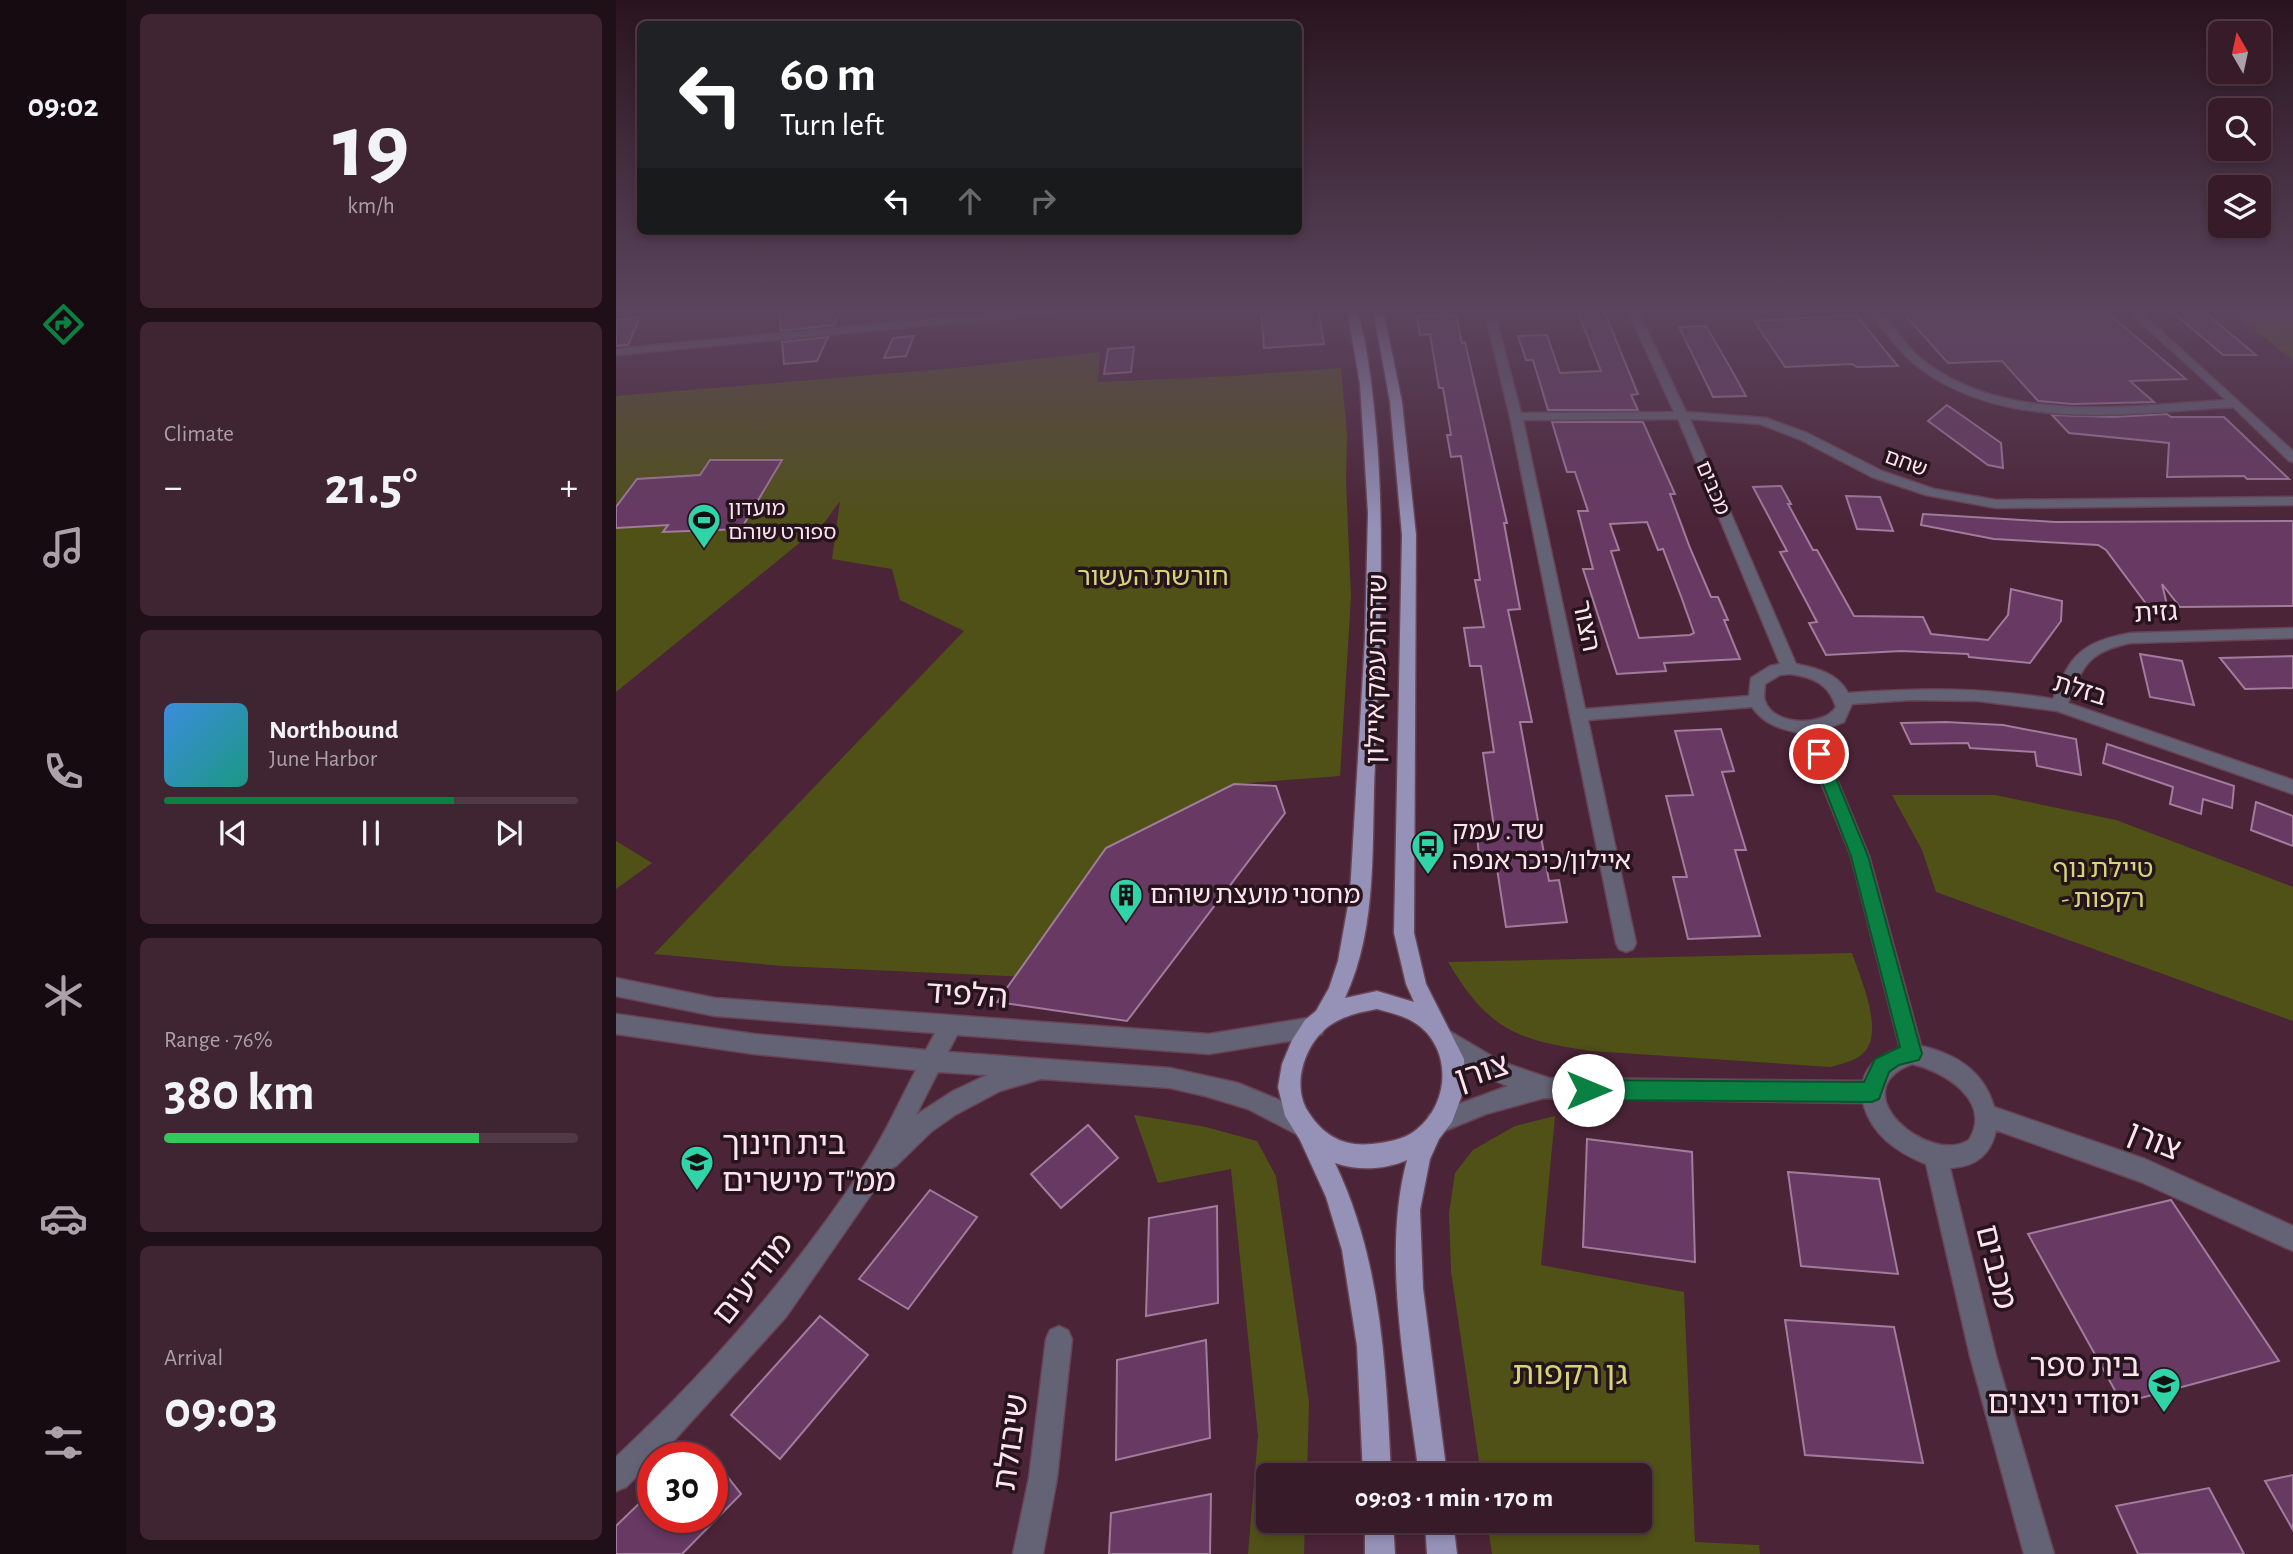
<!DOCTYPE html>
<html lang="en">
<head>
<meta charset="utf-8">
<style>
	body { margin:0; font-family:"Alegreya Sans","Noto Sans Hebrew",sans-serif; background:#3f2431; color:#f1f3f6; height:100vh; display:flex; flex-direction:column; font-size:26px; white-space:nowrap }
	* { box-sizing:border-box; margin:0 }
	p { font-size:23px; color:#aba1a8 }
	.icon { flex:none; width:38px; height:38px; fill:none; stroke:currentColor; stroke-width:2; stroke-linecap:round; stroke-linejoin:round }
	.map { position:relative; flex:1; overflow:hidden }
	.details { display:flex; flex-direction:column; gap:14px; padding:14px; background:#1f0f17; width:490px }
	.details>* { flex:none }
	.top-card { position:absolute; left:21px; top:21px; width:665px; height:214px; border-radius:10px; box-shadow:0 4px 10px #0003,0 0 0 2px #523946; background:#202124; color:#fff; overflow:hidden }
	.needle { width:46px; rotate:351deg }
	.controls { position:absolute; left:1592px; top:21px; display:grid; gap:14px }
	.controls a { display:grid; place-items:center; width:63px; height:63px; border-radius:10px; background:#381b29; box-shadow:0 4px 10px #0003,0 0 0 2px #523946; font-size:35px }
	.speed { position:absolute; left:21px; top:1442px; display:flex; gap:14px; font-size:35px; font-weight:700; text-align:center }
	.speed>* { display:grid; place-content:center; width:91px; height:91px; border-radius:50%; background:#381b29; box-shadow:0 4px 10px #0003,0 0 0 2px #523946; line-height:1 }
	.speed .limit { border:10px solid #d22; background:#fff; color:#111 }
	.pin { position:absolute; display:grid; place-items:center; width:60px; height:60px; color:#fff; margin:-30px; border:4px solid #fff; border-radius:50%; box-shadow:0 2px 7px #0007 }
	.me { position:absolute; width:77px; margin:-38px; rotate:90deg; stroke-linejoin:round; filter:drop-shadow(0 0 5px #0008) }
	.turn { display:flex; align-items:center; gap:24px; height:147px; padding:0 28px; font-size:32px }
	.turn .icon { width:91px; height:91px; stroke-width:2.5 }
	.turn b { display:block; font-size:49px; line-height:60px }
	.lanes { display:flex; align-items:center; height:66px; padding:0 28px; background:#0003; justify-content:center; gap:35px; direction:ltr }
	.lanes .off { opacity:.35 }
	.big { font-size:52px; font-weight:700; line-height:1.1 }
	.details .tile { flex:1; display:flex; flex-direction:column; justify-content:center; gap:10px; min-width:0; padding:0 24px; border-radius:10px; background:#3f2431 }
	.details .dial { align-items:center; gap:0 }
	.dial b { font-size:91px; line-height:1 }
	.song { display:flex; align-items:center; gap:21px }
	.cover { width:84px; height:84px; border-radius:10px; background:linear-gradient(135deg,hsl(210 70% 55%),hsl(170 70% 35%)) }
	.played { height:7px; border-radius:4px; background:linear-gradient(90deg,#0b8043 70%,#523946 70%) }
	.keys { display:flex; justify-content:space-around; direction:ltr }
	.heat { display:flex; justify-content:space-between; align-items:center; font-size:38px; direction:ltr }
	.charge { height:10px; border-radius:5px; background:linear-gradient(90deg,#34c759 76%,#523946 0) }
	.trip { position:absolute; left:640px; top:1463px; width:396px; height:70px; border-radius:10px; background:#381b29; box-shadow:0 4px 10px #0003,0 0 0 2px #523946; font-weight:700; line-height:70px; text-align:center }
	main { display:flex; flex:1; min-height:0 }
	.dock { display:flex; flex-direction:column; width:126px; justify-content:space-around; align-items:center; background:#160b10; color:#aba1a8 }
	.dock .icon { width:49px; height:49px }
	.dock .current { color:#0b8043 }
	.dock b { font-size:32px; color:#f1f3f6 }
	.map>svg:first-child { display:block }
	.green { fill:#505117 }
	.building { fill:#673963; stroke:#a17c9d; stroke-width:2; fill-rule:evenodd }
	.lines { fill:none; stroke-linecap:round; stroke-linejoin:round }
	.minor-casing { stroke:#684354; stroke-width:3 }
	.major-casing { stroke:#684354; stroke-width:3 }
	.minor { fill:#646375; fill-rule:evenodd }
	.major { fill:#9591b7; fill-rule:evenodd }
	.route { fill:#0b8043; stroke:#07532c; stroke-width:2 }
	.labels { text-anchor:middle; dominant-baseline:central; stroke-width:7; stroke-linejoin:round; paint-order:stroke }
	.far-street-label { font-size:21px; fill:#fee3ef; stroke:#26141d }
	.far-poi-label { font-size:21px; fill:#fee3ef; stroke:#26141d; text-anchor:start }
	.park-label { font-size:26px; fill:#d4d676; stroke:#26141d }
	.street-label { font-size:26px; fill:#fee3ef; stroke:#26141d }
	.poi-label { font-size:26px; fill:#fee3ef; stroke:#26141d; text-anchor:start }
	.near-street-label { font-size:32px; fill:#fee3ef; stroke:#26141d }
	.near-poi-label { font-size:32px; fill:#fee3ef; stroke:#26141d; text-anchor:start }
	.near-park-label { font-size:32px; fill:#d4d676; stroke:#26141d }
</style>
</head>
<body>
<main>
<nav class="dock">
<b>09:02</b>
<svg class="icon current" aria-label="directions" viewBox="0 0 24 24"><path d="M12 3l9 9-9 9-9-9zM9 14v-3h6M13 9l2 2-2 2"/></svg>
<svg class="icon" aria-label="music" viewBox="0 0 24 24"><path d="M9 18V5l10-2v13"/><circle cx="6" cy="18" r="3"/><circle cx="16" cy="16" r="3"/></svg>
<svg class="icon" aria-label="phone" viewBox="0 0 24 24"><path d="M5 4h4l2 5-3 2q2 4 5 5l2-3 5 2v4C11 20 4 13 5 4z"/></svg>
<svg class="icon" aria-label="climate" viewBox="0 0 24 24"><path d="M12 3v18M4 7l16 10M4 17L20 7"/></svg>
<svg class="icon" aria-label="car" viewBox="0 0 24 24"><path d="M5 17H2v-5l4-1 3-4h7l3 4 3 1v5h-3M9 17h6M6 11h13"/><circle cx="7" cy="17" r="2"/><circle cx="17" cy="17" r="2"/></svg>
<svg class="icon" aria-label="filters" viewBox="0 0 24 24"><path d="M4 7h16M4 17h16"/><circle cx="9" cy="7" r="2"/><circle cx="15" cy="17" r="2"/></svg>
</nav>
<section class="details">
<div class="tile dial"><b>19</b><p>km/h</p></div>
<div class="tile"><p>Climate</p>
<div class="heat"><a>−</a><b class="big">21.5°</b><a>+</a></div>
</div>
<div class="tile">
<div class="song"><i class="cover"></i><div><b>Northbound</b><p>June Harbor</p></div></div>
<div class="played"></div>
<div class="keys"><svg class="icon" aria-label="previous" viewBox="0 0 24 24"><path d="M18 5L8 12l10 7zM5 5v14"/></svg><svg class="icon" aria-label="pause" viewBox="0 0 24 24"><path d="M8 5v14M16 5v14"/></svg><svg class="icon" aria-label="next" viewBox="0 0 24 24"><path d="M6 5l10 7-10 7zM19 5v14"/></svg></div>
</div>
<div class="tile"><p>Range · 76%</p><b class="big">380 km</b><div class="charge"></div></div>
<div class="tile"><p>Arrival</p><b class="big">09:03</b></div>
</section>
<div class="map">
<svg width="1677" height="1554" viewBox="0 0 1677 1554">
	<rect width="100%" height="100%" fill="#4b2437"/>
	<g class="green">
		<path d="M1611,309H1677V360Z"/>
		<path d="M484,352L482,382L619,376L725,368L731,435L730,482L735,597L724,776L618,784L511,845L412,977L166,966L38,954L348,631L284,600L276,569L216,559L224,501L208,523L0,692V396L339,368Z"/>
		<path d="M1276,795H1379L1500,820L1677,887V1021L1320,892L1306,850Z"/>
		<path d="M0,841L36,863L0,889Z"/>
		<path d="M1236,953C1244,977 1267,1028 1250,1050C1242,1061 1227,1063 1215,1067L975,1051C899,1040 872,1029 832,962Z"/>
		<path d="M518,1115L590,1127L641,1141L660,1176L693,1402L691,1475H653V1521H689L688,1554H632L642,1436L615,1169L542,1183Z"/>
		<path d="M939,1116L925,1265L1068,1292L1079,1542L1143,1545L1144,1554H876L871,1521H1024V1475H865L835,1271L833,1213L839,1173L857,1150L899,1126Z"/>
	</g>
	<g class="building">
		<path d="M163,309H226L218,325L165,331Z"/>
		<path d="M645,309H702L708,344L648,348Z"/>
		<path d="M1369,309H1487L1570,379L1514,381L1538,402L1456,404L1422,401L1386,361L1332,363L1287,313Z"/>
		<path d="M1553,309H1585L1640,355H1607Z"/>
		<path d="M988,311L1022,394L1015,395L1022,410H932L917,360H910L902,336L931,335L944,373L985,371L962,313Z"/>
		<path d="M840,315L846,343L849,342L891,523H888L904,609L892,610L916,722H904L933,881L943,880L951,922L890,927L880,862L864,863L860,828L878,827L867,753L878,752L865,666H854L848,628L868,627L859,580H864L845,456L835,457L831,435H835L827,388H823L814,334L804,335L801,316Z"/>
		<path d="M1240,315L1282,366L1241,367L1236,364L1169,367L1138,321Z"/>
		<path d="M24,317L12,345L0,346V320Z"/>
		<path d="M1090,326L1115,369L1130,396L1097,397L1063,327Z"/>
		<path d="M298,336L290,356L268,358L277,338Z"/>
		<path d="M212,337L201,361L168,364L166,342Z"/>
		<path d="M518,347L515,372L488,374L492,349Z"/>
		<path d="M1331,405L1385,443L1387,468L1372,465L1312,421Z"/>
		<path d="M1551,414L1555,417H1608L1673,479H1631L1628,476L1551,477L1553,443L1453,433L1436,415L1497,417Z"/>
		<path d="M936,422H1027L1059,494H1054L1074,548L1095,597H1102L1112,620H1108L1124,659L1048,663L1050,671L1001,674L967,569H977L962,511H972L959,472H951ZM1031,522L1042,550L1047,549L1066,599L1078,633L1074,635L1023,638L995,551L1003,550L994,524Z"/>
		<path d="M94,460H166L125,529L47,532L52,525L0,528V507L21,479L84,475Z"/>
		<path d="M1165,486L1175,504H1172L1197,550H1201L1238,616L1307,617L1315,634L1372,640L1392,615L1395,589L1446,601L1445,621L1414,663L1353,657L1352,654L1285,651L1210,655L1193,623L1201,622L1164,552L1171,551L1137,487Z"/>
		<path d="M1230,496L1264,497L1277,531L1241,529Z"/>
		<path d="M1307,514L1439,522L1677,521V606L1564,607L1546,584L1552,609H1534L1490,550L1482,545L1378,539L1305,525Z"/>
		<path d="M1524,654L1566,661L1578,705L1534,697Z"/>
		<path d="M1677,656V688L1629,689L1604,658Z"/>
		<path d="M1330,722L1387,725L1460,739L1465,775L1421,766L1419,752L1354,748L1352,743L1295,744L1285,723Z"/>
		<path d="M1105,729L1118,771L1106,772L1130,850H1119L1144,936L1072,939L1057,877H1071L1050,796L1077,795L1059,731Z"/>
		<path d="M1491,744L1618,786L1616,808L1587,799L1585,814L1554,804L1557,787L1487,763Z"/>
		<path d="M618,784L660,786L669,813L511,1021L381,1002L490,848Z"/>
		<path d="M1640,802L1677,816V846L1635,830Z"/>
		<path d="M472,1125L502,1158L445,1208L415,1174Z"/>
		<path d="M971,1139L1076,1152L1079,1262L967,1247Z"/>
		<path d="M1172,1172L1263,1179L1282,1274L1185,1266Z"/>
		<path d="M314,1190L361,1217L292,1309L243,1279Z"/>
		<path d="M1555,1200L1663,1361L1506,1403L1412,1234Z"/>
		<path d="M601,1206L602,1303L530,1316L533,1218Z"/>
		<path d="M204,1316L252,1355L164,1459L115,1415Z"/>
		<path d="M1169,1320L1278,1327L1307,1463L1189,1455Z"/>
		<path d="M590,1340L594,1438L500,1460L501,1360Z"/>
		<path d="M96,1457L125,1494L66,1554H0V1526L37,1490V1517H96Z"/>
		<path d="M1677,1475V1530L1649,1481Z"/>
		<path d="M1593,1488L1628,1554H1522L1500,1506Z"/>
		<path d="M595,1494L594,1554H493L495,1513Z"/>
	</g>
	<g class="lines">
		<defs>
			<g id="minor">
				<path d="M416,309H456L451,312L0,355V349Z"/>
				<path d="M1011,309H1021L1070,412L1150,418L1191,433L1266,471L1318,489L1380,500L1677,497V505L1380,508L1310,495L1256,477L1183,439L1144,424L1074,419L1180,664C1200,668 1222,673 1232,693C1301,688 1368,687 1437,699C1455,654 1466,642 1515,633L1677,628V638L1515,643C1473,651 1467,665 1452,703L1677,780V794L1441,711L1362,701L1295,700L1236,704L1228,722L1201,732L1253,856L1305,1046C1340,1054 1368,1071 1378,1107L1529,1159L1677,1226V1251L1525,1182L1380,1130C1375,1155 1359,1167 1334,1168L1380,1356L1438,1554H1408L1354,1356L1310,1164C1280,1152 1256,1135 1247,1103L928,1098L870,1114L821,1134L813,1131L810,1123L813,1115L892,1086C871,1078 828,1059 819,1039L822,1032L830,1029L886,1062L933,1078L1247,1081C1252,1062 1266,1055 1284,1048L1235,856L1185,733C1164,729 1149,725 1136,707L972,720L1020,943L1017,949L1010,952L1003,949L1000,943L894,417L871,322L876,319L881,322L905,413L1058,412ZM1062,419L1164,664L1154,666L1135,678L1133,696L969,709L907,420ZM1174,674C1197,677 1213,684 1220,707C1208,727 1157,726 1149,701C1147,697 1149,689 1149,684L1164,675ZM1296,1064C1328,1071 1377,1101 1353,1140C1313,1166 1224,1091 1296,1064Z"/>
				<path d="M1252,309H1263C1278,328 1293,351 1313,365C1396,424 1513,406 1610,400L1510,309H1521L1677,451V462L1673,461L1617,407C1516,413 1392,433 1305,369C1284,354 1268,330 1252,309Z"/>
				<path d="M0,978L99,998L593,1034L698,1017L706,1020L709,1027L706,1034L698,1037L593,1054L341,1035L332,1052L554,1068L622,1083L661,1099L692,1117L695,1125L692,1133L684,1136L632,1109L589,1096L554,1088L425,1079L384,1091L339,1115L316,1131L280,1166L272,1170L170,1317L54,1445L40,1458H37V1461L10,1487L0,1491V1457C95,1368 181,1269 252,1160C270,1132 284,1100 300,1070L138,1054L0,1034V1014L138,1034L310,1050L319,1033L99,1016L0,996ZM322,1072L371,1075L337,1091L300,1115Z"/>
				<path d="M443,1326L452,1330L456,1339L441,1478L427,1554H397L413,1478L430,1339L434,1330Z"/>
			</g>
			<g id="major">
				<path d="M731,309H741C753,352 757,396 761,440C769,548 763,655 759,763C755,839 763,926 729,998L761,991L798,1002L790,984L778,933L786,535L774,402L757,309H767L786,402L800,535L798,933L810,984L848,1059L849,1087L836,1122L823,1139L814,1159L804,1210L807,1288L831,1475H803C791,1378 765,1255 791,1160C769,1170 741,1171 719,1163C766,1262 770,1367 775,1475H747L741,1346L726,1250L710,1197L684,1140L669,1116L662,1087L666,1064L676,1040L689,1020L700,1011L713,988L722,961L734,894L749,638L752,513L744,384ZM761,1009C771,1012 782,1014 792,1019C836,1040 837,1101 800,1130C787,1140 772,1142 756,1144C728,1147 708,1136 693,1113C674,1086 689,1041 716,1024C730,1015 745,1012 761,1009Z"/>
				<path d="M749,1521H777L779,1554H749Z"/>
				<path d="M809,1521H837L841,1554H811Z"/>
			</g>
		</defs>
		<use href="#minor" class="minor-casing"/>
		<use href="#major" class="major-casing"/>
		<use href="#minor" class="minor"/>
		<use href="#major" class="major"/>
	</g>
	<linearGradient id="sky" x2="0" y2="1"><stop stop-color="#29141e"/><stop offset="0.59" stop-color="#5b455e"/><stop offset="1" stop-color="#5b455e" stop-opacity="0"/></linearGradient>
	<rect width="1677" height="527" fill="url(#sky)"/>
	<path class="route" d="M1203,749L1210,754L1252,856L1306,1054L1303,1060L1283,1065L1273,1072L1263,1099L1256,1102L972,1100L964,1097L961,1090L964,1083L972,1080L1248,1082L1259,1059L1284,1047L1235,856L1195,754Z"/>
	<defs>
		<symbol id="stadium-pin" viewBox="-11 -11 22 30"><path d="M0 17L-7.5 6A9.5 9.5 0 1 1 7.5 6Z" fill="#31d4a9" stroke="#26141d"/><path d="M0-5a6.5 5 0 1 0 0 10a6.5 5 0 1 0 0-10ZM-3.5-1.8h7v3.6h-7Z" fill="#111"/></symbol>
		<symbol id="bus-pin" viewBox="-11 -11 22 30"><path d="M0 17L-7.5 6A9.5 9.5 0 1 1 7.5 6Z" fill="#31d4a9" stroke="#26141d"/><path d="M-5-6H5V4H4V6H2V4H-2V6H-4V4H-5ZM-3.5-4V0h7V-4ZM-3.5 1.2v1.5H-2V1.2ZM2 1.2v1.5H3.5V1.2Z" fill="#111"/></symbol>
		<symbol id="building-pin" viewBox="-11 -11 22 30"><path d="M0 17L-7.5 6A9.5 9.5 0 1 1 7.5 6Z" fill="#31d4a9" stroke="#26141d"/><path d="M-4-6H4V6H1V3H-1V6H-4ZM-2.5-4.3h1.7v1.8h-1.7ZM.8-4.3h1.7v1.8H.8ZM-2.5-1h1.7V.8h-1.7ZM.8-1h1.7V.8H.8Z" fill="#111"/></symbol>
		<symbol id="school-pin" viewBox="-11 -11 22 30"><path d="M0 17L-7.5 6A9.5 9.5 0 1 1 7.5 6Z" fill="#31d4a9" stroke="#26141d"/><path d="M0-5L7-2L0 1L-7-2ZM-4 1L0 2.5L4 1V4Q0 6-4 4Z" fill="#111"/></symbol>
	</defs>
	<g fill-rule="evenodd">
		<use href="#stadium-pin" x="69" y="501" width="38" height="52"/>
		<use href="#bus-pin" x="793" y="827" width="38" height="52"/>
		<use href="#building-pin" x="491" y="876" width="38" height="52"/>
		<use href="#school-pin" x="62" y="1143" width="38" height="52"/>
		<use href="#school-pin" x="1529" y="1365" width="38" height="52"/>
	</g>
	<g class="labels">
		<g class="far-street-label">
			<text transform="translate(1290 463) rotate(20)">שחם</text>
			<text transform="translate(1097 488) rotate(67)">מכבים</text>
		</g>
		<g class="far-poi-label">
			<text x="112" y="508">מועדון<tspan x="112" dy="24">ספורט שוהם</tspan></text>
		</g>
		<g class="park-label">
			<text x="537" y="577">חורשת העשור</text>
			<text x="1487" y="869">טיילת נוף<tspan x="1487" dy="30">- רקפות</tspan></text>
		</g>
		<g class="street-label">
			<text transform="translate(1540 613) rotate(-3)">גזית</text>
			<text transform="translate(970 626) rotate(78)">הצור</text>
			<text transform="translate(761 669) rotate(-89)">שדרות עמק איילון</text>
			<text transform="translate(1464 690) rotate(17)">בזלת</text>
		</g>
		<g class="poi-label">
			<text x="836" y="831">שד. עמק<tspan x="836" dy="30">איילון/כיכר אנפה</tspan></text>
			<text x="534" y="895">מחסני מועצת שוהם</text>
		</g>
		<g class="near-street-label">
			<text transform="translate(351 995) rotate(4)">הלפיד</text>
			<text transform="translate(866 1072) rotate(-18)">צורן</text>
			<text transform="translate(1538 1141) rotate(22)">צורן</text>
			<text transform="translate(1380 1267) rotate(76)">מכבים</text>
			<text transform="translate(137 1279) rotate(-51)">מודיעים</text>
			<text transform="translate(395 1442) rotate(-82)">שיבולת</text>
		</g>
		<g class="near-poi-label">
			<text x="106" y="1144">בית חינוך<tspan x="106" dy="37">ממ"ד מישרים</tspan></text>
			<text x="1524" y="1366" text-anchor="end">בית ספר<tspan x="1524" dy="37">יסודי ניצנים</tspan></text>
		</g>
		<g class="near-park-label">
			<text x="954" y="1374">גן רקפות</text>
		</g>
	</g>
</svg>
<div class="controls">
<a><svg class="needle" viewBox="-14 -14 28 28"><path d="M0-13l5 13h-10z" fill="#e53935"/><path d="M0 13l5-13h-10z" fill="#aba1a8"/></svg></a>
<a><svg class="icon" aria-label="search" viewBox="0 0 24 24"><circle cx="10" cy="10" r="6"/><path d="M15 15l6 6"/></svg></a>
<a><svg class="icon" aria-label="layers" viewBox="0 0 24 24"><path d="M12 4l9 5-9 5-9-5zM3 14l9 5 9-5"/></svg></a>
</div>
<div class="speed"><div class="limit">30</div></div>
<div class="pin" style="left:1203px;top:754px;background:#d93025"><svg class="icon" aria-label="arrive" viewBox="0 0 24 24"><path d="M6 21V4h12l-3 4 3 4H6"/></svg></div>
<svg class="me" style="left:972px;top:1090px" viewBox="-20 -20 40 40"><circle r="19" fill="#fff"/><path d="M0-13L10 11 0 6-10 11z" fill="#0b8043"/></svg>
<div class="trip">09:03 · 1 min · 170 m</div>
<div class="top-card">
<div class="turn"><svg class="icon" aria-label="left" viewBox="0 0 24 24"><path d="M17 20v-9H6M10 6l-5 5 5 5"/></svg><div><b>60 m</b>Turn left</div></div>
<div class="lanes"><svg class="icon" aria-label="left" viewBox="0 0 24 24"><path d="M17 20v-9H6M10 6l-5 5 5 5"/></svg><svg class="icon off" aria-label="ahead" viewBox="0 0 24 24"><path d="M12 20V5M6 11l6-6 6 6"/></svg><svg class="icon off" aria-label="right" viewBox="0 0 24 24"><path d="M7 20v-9h11M14 6l5 5-5 5"/></svg></div>
</div>
</div>
</main>
</body>
</html>
